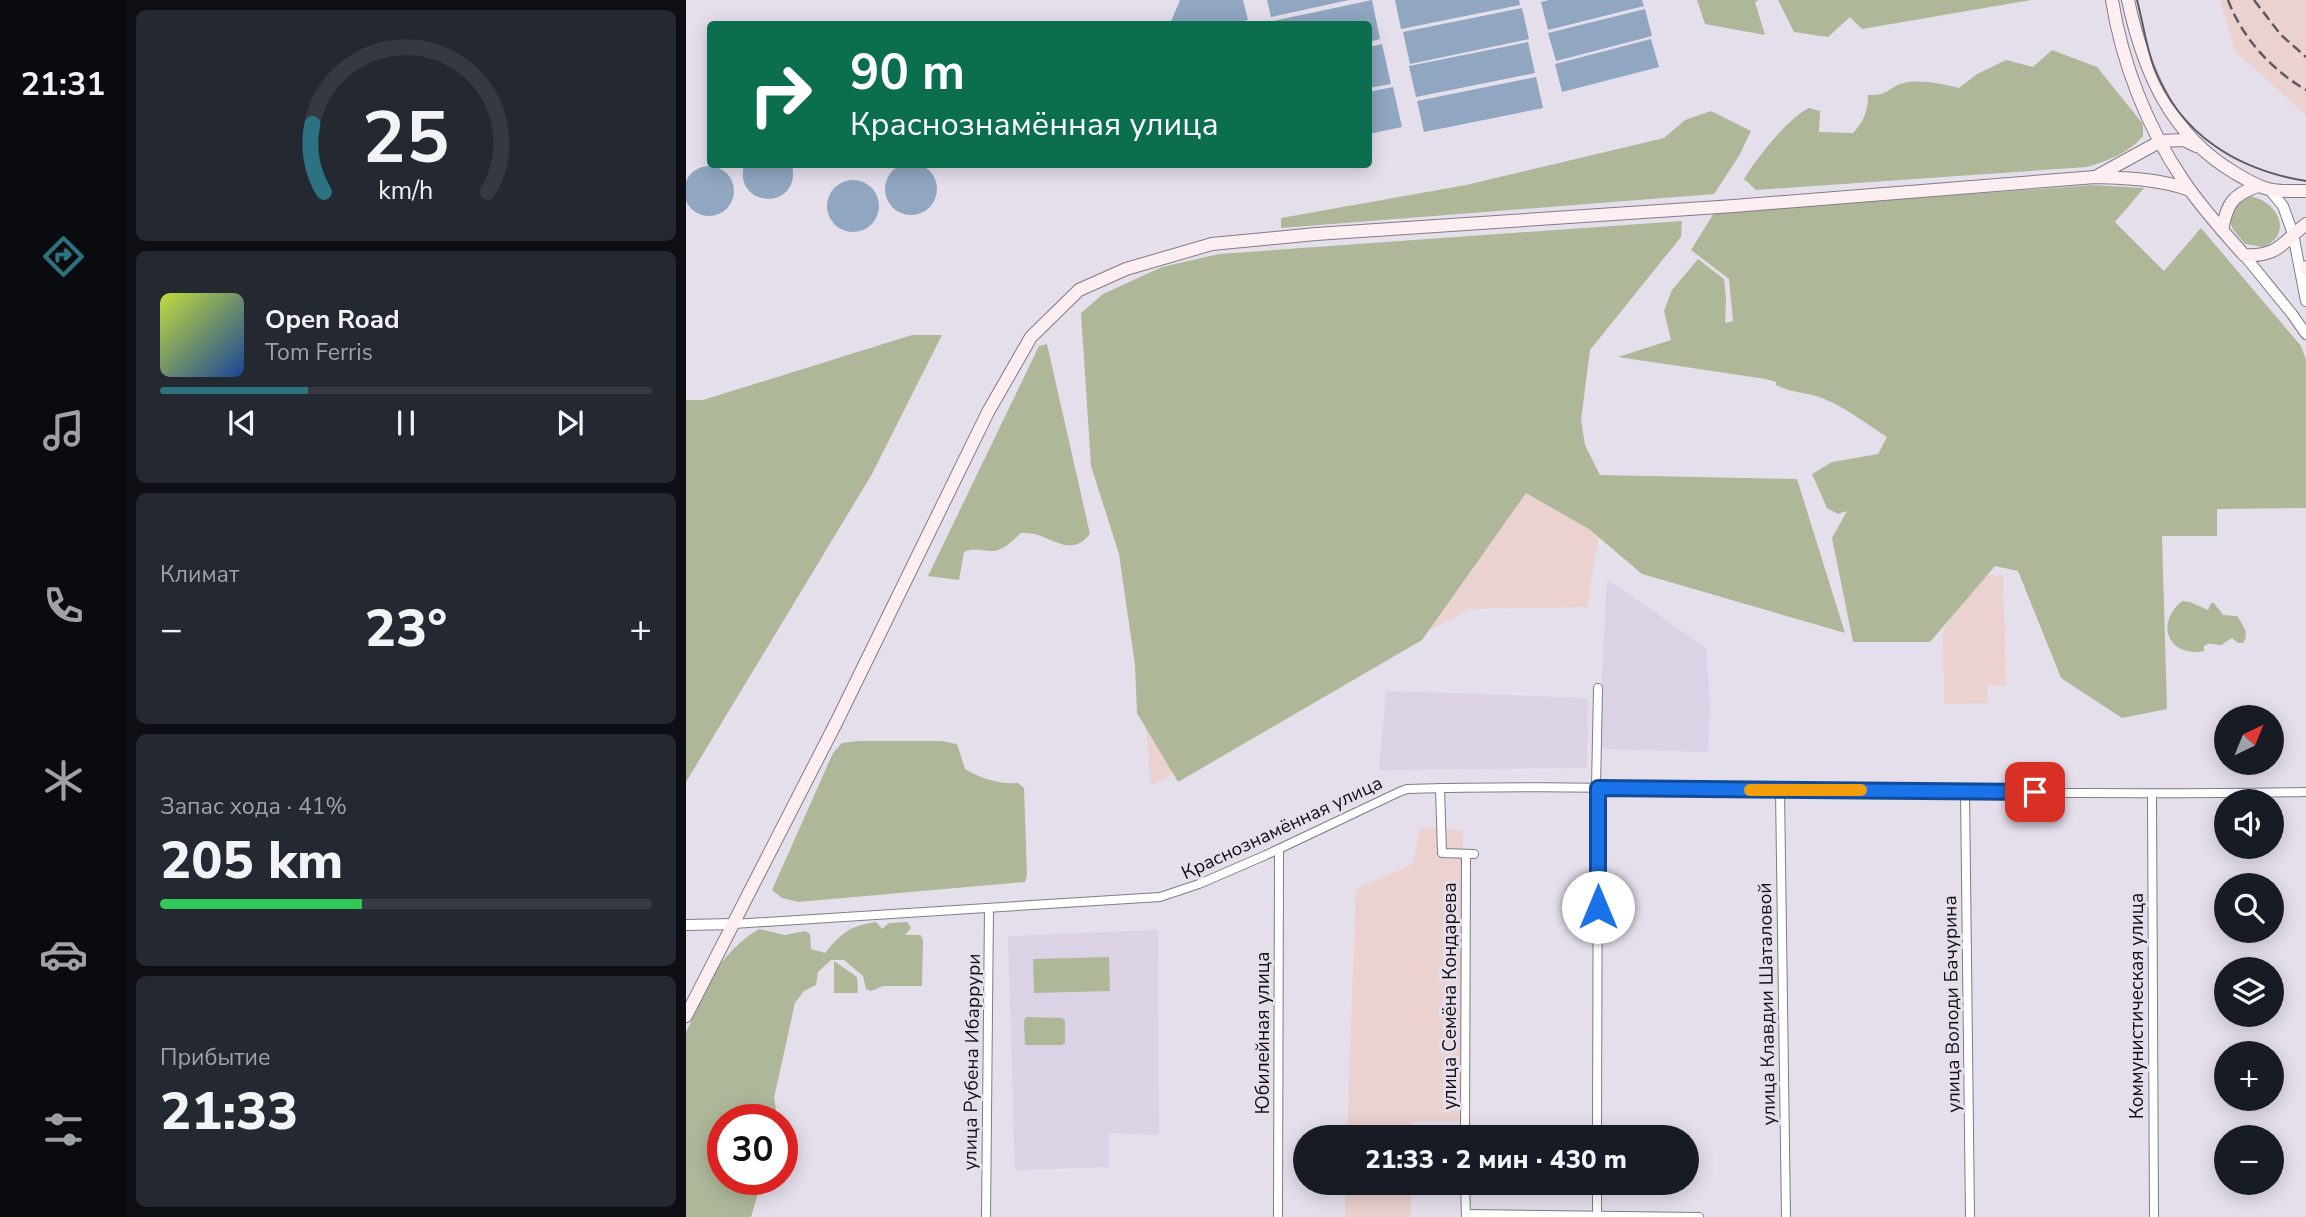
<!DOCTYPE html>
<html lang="ru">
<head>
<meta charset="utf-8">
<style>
	body { margin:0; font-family:"Nunito Sans",sans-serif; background:#242831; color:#f1f3f6; height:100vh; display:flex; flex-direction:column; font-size:26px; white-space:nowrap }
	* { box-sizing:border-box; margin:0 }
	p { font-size:23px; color:#9ea1a6 }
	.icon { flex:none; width:38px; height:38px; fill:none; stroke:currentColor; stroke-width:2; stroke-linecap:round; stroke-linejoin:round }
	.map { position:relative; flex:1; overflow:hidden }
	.side { display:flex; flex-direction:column; gap:10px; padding:10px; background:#0d0f14; width:560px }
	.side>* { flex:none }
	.guide { position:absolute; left:21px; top:21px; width:665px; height:147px; border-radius:7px; box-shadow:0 4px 18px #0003; background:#0b6e4f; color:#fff; overflow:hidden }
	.needle { width:46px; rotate:43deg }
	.tools { position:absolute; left:1528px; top:705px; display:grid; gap:14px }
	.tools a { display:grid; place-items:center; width:70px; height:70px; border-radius:50%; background:#171b24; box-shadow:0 4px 18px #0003; font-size:35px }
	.speed { position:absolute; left:21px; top:1104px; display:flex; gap:14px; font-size:35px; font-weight:700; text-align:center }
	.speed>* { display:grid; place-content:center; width:91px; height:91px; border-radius:50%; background:#171b24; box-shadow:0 4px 18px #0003; line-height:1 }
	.speed .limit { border:10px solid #d22; background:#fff; color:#111 }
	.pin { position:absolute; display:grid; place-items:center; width:60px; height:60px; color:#fff; margin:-30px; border-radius:14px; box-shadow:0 4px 10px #0006 }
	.me { position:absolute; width:77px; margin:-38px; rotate:0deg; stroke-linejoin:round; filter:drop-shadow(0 0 5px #0008) }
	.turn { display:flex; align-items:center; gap:24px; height:147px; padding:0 28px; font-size:32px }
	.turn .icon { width:91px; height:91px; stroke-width:2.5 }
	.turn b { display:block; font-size:49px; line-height:60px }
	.big { font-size:52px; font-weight:800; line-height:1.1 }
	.side .card { flex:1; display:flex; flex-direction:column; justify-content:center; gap:10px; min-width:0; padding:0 24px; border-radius:10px; background:#242831 }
	.side .dial { align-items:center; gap:0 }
	.dial svg { height:182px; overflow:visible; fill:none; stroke:#363941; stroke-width:7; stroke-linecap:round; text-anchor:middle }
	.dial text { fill:#f1f3f6; stroke:none }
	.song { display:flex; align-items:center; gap:21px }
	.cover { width:84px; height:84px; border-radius:10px; background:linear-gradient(135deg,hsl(70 70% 55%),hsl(220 70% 35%)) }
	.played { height:7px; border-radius:4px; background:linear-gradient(90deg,#2d7281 30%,#363941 30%) }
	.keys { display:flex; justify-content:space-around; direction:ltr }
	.heat { display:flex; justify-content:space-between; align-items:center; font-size:38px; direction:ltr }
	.charge { height:10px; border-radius:5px; background:linear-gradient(90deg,#34c759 41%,#363941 0) }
	.trip { position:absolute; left:607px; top:1125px; width:406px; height:70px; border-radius:35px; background:#171b24; box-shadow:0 4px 18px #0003; font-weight:800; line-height:70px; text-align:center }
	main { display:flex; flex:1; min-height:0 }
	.dock { display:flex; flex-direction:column; width:126px; justify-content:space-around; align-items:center; background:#090b0e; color:#9ea1a6 }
	.dock .icon { width:49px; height:49px }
	.dock .selected { color:#2d7281 }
	.dock b { font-size:32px; color:#f1f3f6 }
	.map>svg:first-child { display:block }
	.industrial { fill:#ebd1cf }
	.built { fill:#dbd2e6 }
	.green { fill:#aeb899 }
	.water { fill:#90a6c1 }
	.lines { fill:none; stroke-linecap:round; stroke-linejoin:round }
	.minor-casing { stroke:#817b87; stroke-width:10 }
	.tertiary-casing { stroke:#817b87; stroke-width:12 }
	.secondary-casing { stroke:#817b87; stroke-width:14 }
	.minor { stroke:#fff; stroke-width:8 }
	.tertiary { stroke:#fff; stroke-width:10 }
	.secondary { stroke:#fdeef1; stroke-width:12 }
	.tram { stroke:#5d5a61; stroke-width:2 }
	.rail { stroke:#5d5a61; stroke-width:2.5; stroke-dasharray:10 5; stroke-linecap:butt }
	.route-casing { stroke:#114b97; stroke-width:18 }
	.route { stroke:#1a73e8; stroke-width:12 }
	.slow { stroke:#f59e0b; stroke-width:12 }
	.labels { text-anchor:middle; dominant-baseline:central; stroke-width:6; stroke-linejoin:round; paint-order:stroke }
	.street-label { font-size:19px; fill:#121015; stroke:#e5dfec }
</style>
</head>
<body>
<main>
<nav class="dock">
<b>21:31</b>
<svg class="icon selected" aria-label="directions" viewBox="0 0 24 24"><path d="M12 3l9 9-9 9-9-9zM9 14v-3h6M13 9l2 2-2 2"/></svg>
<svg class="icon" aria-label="music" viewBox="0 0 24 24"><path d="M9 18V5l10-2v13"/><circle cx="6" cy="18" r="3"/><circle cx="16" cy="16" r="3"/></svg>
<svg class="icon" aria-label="phone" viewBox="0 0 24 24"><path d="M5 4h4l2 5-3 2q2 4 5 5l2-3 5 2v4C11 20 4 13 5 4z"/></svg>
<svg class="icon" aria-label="climate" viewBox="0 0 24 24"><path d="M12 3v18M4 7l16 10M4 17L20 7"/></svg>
<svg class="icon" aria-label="car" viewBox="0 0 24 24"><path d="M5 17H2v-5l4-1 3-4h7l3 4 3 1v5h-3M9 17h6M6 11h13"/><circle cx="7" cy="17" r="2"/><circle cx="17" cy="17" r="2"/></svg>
<svg class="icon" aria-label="filters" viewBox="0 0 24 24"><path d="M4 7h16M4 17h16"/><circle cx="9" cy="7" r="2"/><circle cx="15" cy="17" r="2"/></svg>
</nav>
<section class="side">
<div class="card dial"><svg viewBox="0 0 100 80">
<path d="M14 69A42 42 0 1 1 86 69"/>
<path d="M14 69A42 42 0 0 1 9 39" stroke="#2d7281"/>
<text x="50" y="56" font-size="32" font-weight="700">25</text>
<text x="50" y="72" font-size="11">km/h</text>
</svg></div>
<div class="card">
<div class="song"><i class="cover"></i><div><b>Open Road</b><p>Tom Ferris</p></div></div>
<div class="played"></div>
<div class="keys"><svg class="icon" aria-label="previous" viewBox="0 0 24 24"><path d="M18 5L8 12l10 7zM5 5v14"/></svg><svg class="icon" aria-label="pause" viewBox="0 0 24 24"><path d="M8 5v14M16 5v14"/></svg><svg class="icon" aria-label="next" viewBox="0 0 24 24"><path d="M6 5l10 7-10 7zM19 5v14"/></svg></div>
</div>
<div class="card"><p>Климат</p>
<div class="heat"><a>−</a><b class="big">23°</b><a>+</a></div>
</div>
<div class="card"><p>Запас хода · 41%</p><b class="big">205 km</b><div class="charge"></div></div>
<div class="card"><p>Прибытие</p><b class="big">21:33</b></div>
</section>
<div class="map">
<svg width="1620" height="1217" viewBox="0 0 1620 1217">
	<rect width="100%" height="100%" fill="#e5dfec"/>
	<g class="industrial">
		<path d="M1534,0H1620V115L1549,51Z"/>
		<path d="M729,401L915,522L901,607L783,609L465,786L458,709Z"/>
		<path d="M1293,575H1317L1320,685L1301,686L1302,703L1258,704L1257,631Z"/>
		<path d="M734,828L777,830L775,1121H726L725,1137L661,1138L670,889L727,864Z"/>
		<path d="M660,1183H725V1217H659Z"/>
	</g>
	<g class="built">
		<path d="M921,579L1020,648L1024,706L1022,752L912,749Z"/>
		<path d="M700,691L902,698L901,768L693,770Z"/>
		<path d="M472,930L473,1135L423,1133V1167L329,1170L322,936Z"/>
	</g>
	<g class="green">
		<path d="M1011,0H1073L1069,2L1079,35L1019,24Z"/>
		<path d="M1092,0H1345L1176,29L1164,17L1142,37L1108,32Z"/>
		<path d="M1366,50L1411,67L1457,124V136C1441,154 1424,160 1401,167L1070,190L1058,179C1070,159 1102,118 1123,108L1134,111L1133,132L1167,133C1178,121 1182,111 1182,95C1203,96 1202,87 1218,83C1235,79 1256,84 1273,88L1291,74L1320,60L1347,67Z"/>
		<path d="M1025,111L1065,131L1053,156L1028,194L595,228V218L780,185L978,138L999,120Z"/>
		<path d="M1406,185L1458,188L1429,222L1478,271L1515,228L1615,346L1620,360V508L1531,509V536H1476L1481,709L1436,718L1375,678L1332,571L1309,566L1244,642H1167L1146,538L1161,511L1152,514L1141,508L1126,474L1146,462L1192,454L1201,437C1182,425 1163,410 1143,401C1126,392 1107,394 1090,385V382L1080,379L932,357L985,340L978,311L986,290L1012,259L1038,279L1040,299L1039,323L1047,321L1043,279L1005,250L1028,213Z"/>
		<path d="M1563,196C1590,200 1609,232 1578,247L1559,244C1546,228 1540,225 1547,204Z"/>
		<path d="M996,221L995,237L904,350L895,420L899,445L914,475L1111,479L1159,633L956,574L903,529L840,493L736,640L492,782L451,713L449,665L433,554L405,466L395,313L417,294L476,267L533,254Z"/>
		<path d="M226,335H256L186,474L0,782V400H17Z"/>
		<path d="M361,344L404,534C386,555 373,542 352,535C347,533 340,533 335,533C327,540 318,551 306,551C295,551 289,547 278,552L273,580L242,576L353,346Z"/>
		<path d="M1496,601L1504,602L1522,610L1525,603H1528L1537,615L1551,616C1557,626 1564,633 1557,643H1552L1546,638C1529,648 1542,645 1522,644L1518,646V651C1483,658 1468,624 1496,601Z"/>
		<path d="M172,741H256L271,744L279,769C296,779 312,784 332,783L338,788L341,875L339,882L112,902L96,898L86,890L147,753L156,743Z"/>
		<path d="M190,922L196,929L203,923L221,922L225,928L219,935H235L237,941L236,986H197L185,991L180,989L177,976L158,960H145L132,972L130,985L118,991L109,1003L88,1098L92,1120H37V1180H76L65,1217H0V1032L30,970C40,955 57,938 73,929L99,935L119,931L124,934L125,949L139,953C156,933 163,926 190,922Z"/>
		<path d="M423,957L424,991L348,993L347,959Z"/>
		<path d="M148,961L171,977L172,993H148Z"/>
		<path d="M341,1017L376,1018L379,1021V1043L376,1045H339L338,1020Z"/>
	</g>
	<g class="water">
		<path d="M494,0H557L562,20L545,24H484Z"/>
		<path d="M581,0H663L585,17Z"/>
		<path d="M686,0L694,39L683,42L682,24H587V21Z"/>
		<path d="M709,0H833L834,5L715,29Z"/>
		<path d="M863,0H956L958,6L862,30L855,2Z"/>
		<path d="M836,8L843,39L724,64L717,32Z"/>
		<path d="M959,9L966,36L870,61L862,33Z"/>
		<path d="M965,39L973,67L876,92L869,64Z"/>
		<path d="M842,42L849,73L730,97L723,66Z"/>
		<path d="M696,44L705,84L683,88V47Z"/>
		<path d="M850,77L857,108L738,132L731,101Z"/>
		<path d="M707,87L716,127L683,134V92Z"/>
		<circle cx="225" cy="189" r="26"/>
		<path d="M58,165H106C116,211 47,209 58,165Z"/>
		<circle cx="23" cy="191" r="25"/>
		<circle cx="167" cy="206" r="26"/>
	</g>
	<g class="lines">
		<defs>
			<g id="minor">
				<path d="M754,788L756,853L788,854"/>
				<path d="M910,788L912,688"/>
				<path d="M1094,790L1100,1217"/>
				<path d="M1279,790L1284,1217"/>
				<path d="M1466,795L1468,1217"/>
				<path d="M47,924L474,897L513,884L580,855L713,792L721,789C844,785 968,789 1091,790C1268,792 1444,795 1620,792"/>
				<path d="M779,1138L780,854"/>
				<path d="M911,1138L912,788"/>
				<path d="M779,1183L780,1217"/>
				<path d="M780,1214L1013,1217"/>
				<path d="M300,1217L303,908"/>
				<path d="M592,1217L593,849"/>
				<path d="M911,1217V1183"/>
			</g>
			<g id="tertiary">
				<path d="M1584,190L1597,206L1607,234L1620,301"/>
				<path d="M1558,255L1606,314L1620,334"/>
				<path d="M0,925L47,924"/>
			</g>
			<g id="secondary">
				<path d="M1426,0C1436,63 1461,127 1497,180C1514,206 1537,231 1558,255C1592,257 1596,243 1620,224"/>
				<path d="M1442,0C1457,70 1484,135 1549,173C1559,179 1570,186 1582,189C1594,192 1608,191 1620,191"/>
				<path d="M1413,175L1475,141L1498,140L1510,146"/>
				<path d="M1536,230C1541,204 1546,195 1572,186"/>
				<path d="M1620,267V269"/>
				<path d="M0,1016L151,721L302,412L345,337L393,290L440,269L526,244L630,234L1048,206L1409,177C1442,178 1474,179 1504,190"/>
			</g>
		</defs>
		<use href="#minor" class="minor-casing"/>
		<use href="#tertiary" class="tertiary-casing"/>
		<use href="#secondary" class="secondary-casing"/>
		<use href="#minor" class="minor"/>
		<use href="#tertiary" class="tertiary"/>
		<use href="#secondary" class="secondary"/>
		<path class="tram" d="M1451,0C1457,23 1460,46 1468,68C1494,135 1552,170 1620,181"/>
		<g class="rail">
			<path d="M1542,0C1556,38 1586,70 1620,90"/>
			<path d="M1568,0L1595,35L1620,57"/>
		</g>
	</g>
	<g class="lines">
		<defs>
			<path id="route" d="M912,907V788L1349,792"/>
		</defs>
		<use href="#route" class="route-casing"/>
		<use href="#route" class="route"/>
		<path class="slow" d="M1064,790H1175"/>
	</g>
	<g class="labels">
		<g class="street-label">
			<text transform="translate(596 828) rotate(-25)">Краснознамённая улица</text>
			<text transform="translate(764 996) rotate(-90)">улица Семёна Кондарева</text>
			<text transform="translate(1081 1004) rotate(-91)">улица Клавдии Шаталовой</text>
			<text transform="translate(1266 1004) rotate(-91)">улица Володи Бачурина</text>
			<text transform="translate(1451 1006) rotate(-90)">Коммунистическая улица</text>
			<text transform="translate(577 1033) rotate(-90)">Юбилейная улица</text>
			<text transform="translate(286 1062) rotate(-89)">улица Рубена Ибаррури</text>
		</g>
	</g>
</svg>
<div class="tools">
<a><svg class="needle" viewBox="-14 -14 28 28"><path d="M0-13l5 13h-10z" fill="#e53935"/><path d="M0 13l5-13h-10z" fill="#9ea1a6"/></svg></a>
<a><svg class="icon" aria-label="sound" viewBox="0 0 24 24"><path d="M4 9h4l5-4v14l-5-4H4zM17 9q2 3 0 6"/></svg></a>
<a><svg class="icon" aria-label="search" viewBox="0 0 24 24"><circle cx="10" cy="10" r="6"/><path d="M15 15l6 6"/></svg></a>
<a><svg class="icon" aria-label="layers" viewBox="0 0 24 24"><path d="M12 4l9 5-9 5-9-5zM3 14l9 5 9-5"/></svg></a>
<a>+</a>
<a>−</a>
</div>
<div class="speed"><div class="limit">30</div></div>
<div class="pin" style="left:1349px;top:792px;background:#d93025"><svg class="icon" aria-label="arrive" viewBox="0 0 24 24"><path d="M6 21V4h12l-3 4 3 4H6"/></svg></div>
<svg class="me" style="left:912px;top:907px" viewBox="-20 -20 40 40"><circle r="19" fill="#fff"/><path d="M0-13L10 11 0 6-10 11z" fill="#1a73e8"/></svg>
<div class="trip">21:33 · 2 мин · 430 m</div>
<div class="guide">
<div class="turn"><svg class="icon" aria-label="right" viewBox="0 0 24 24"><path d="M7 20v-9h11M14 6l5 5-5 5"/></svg><div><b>90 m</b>Краснознамённая улица</div></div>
</div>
</div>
</main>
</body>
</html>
